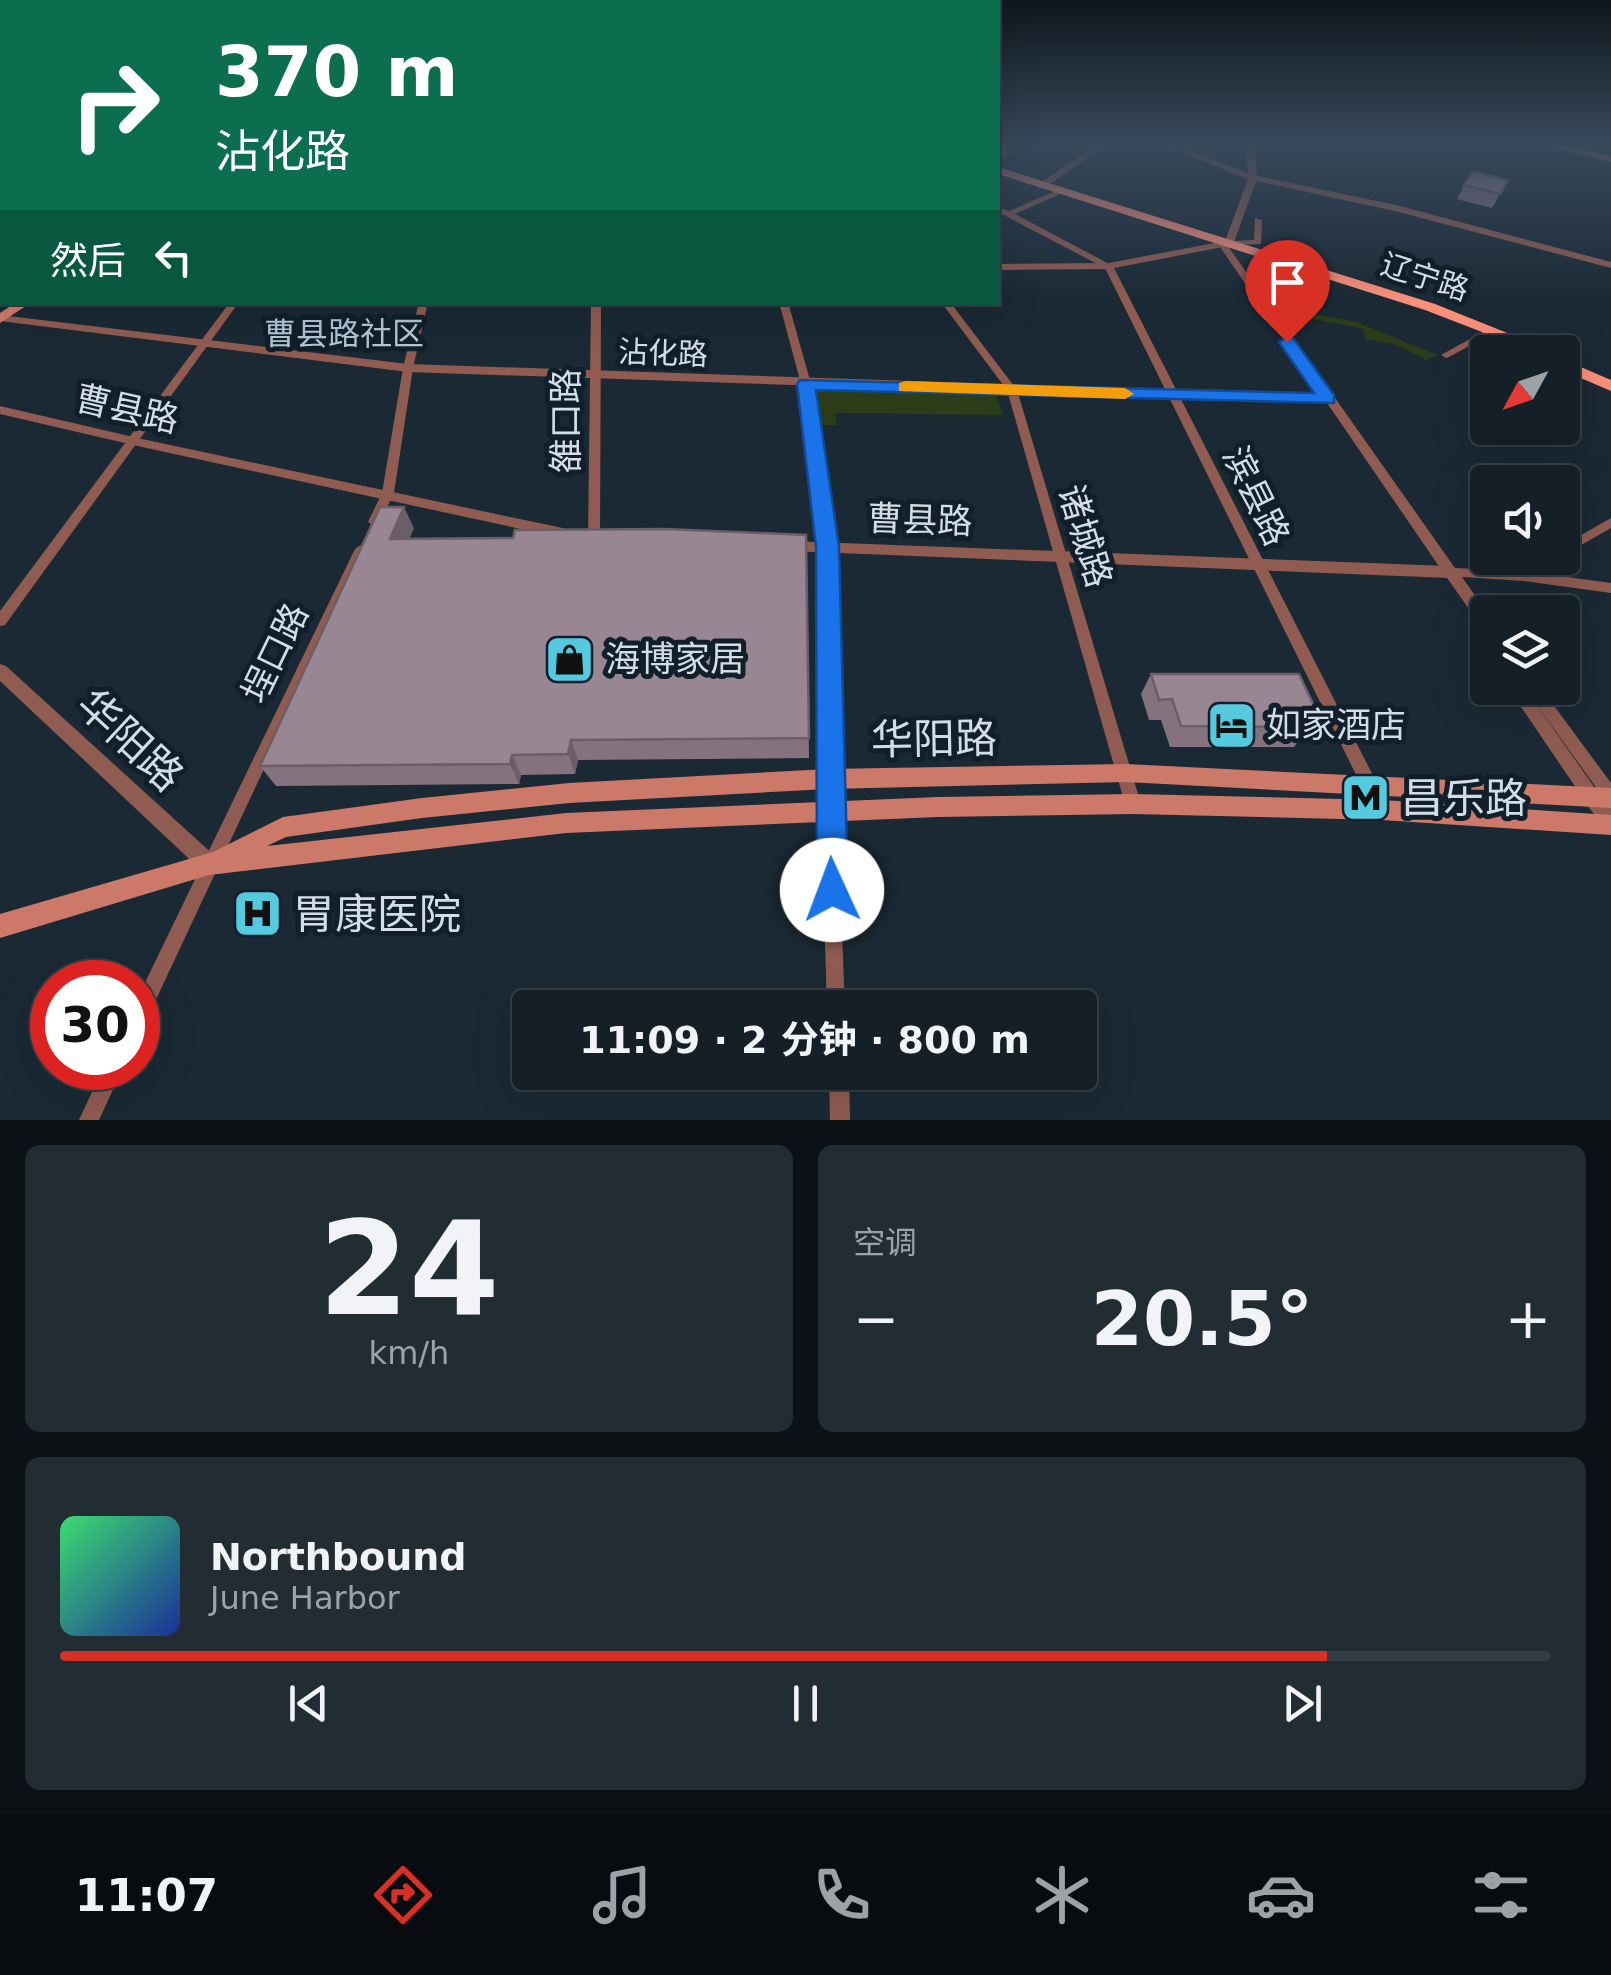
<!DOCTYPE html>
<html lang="zh">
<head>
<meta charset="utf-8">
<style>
	body { margin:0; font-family:"DejaVu Sans","Noto Sans SC",sans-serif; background:#212c33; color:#f1f3f6; height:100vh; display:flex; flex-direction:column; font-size:38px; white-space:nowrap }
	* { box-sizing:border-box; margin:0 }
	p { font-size:32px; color:#9da2a7 }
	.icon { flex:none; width:55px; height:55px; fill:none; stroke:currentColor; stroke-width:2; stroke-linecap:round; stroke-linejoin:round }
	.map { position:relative; height:1120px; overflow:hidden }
	.panel { display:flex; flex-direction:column; gap:25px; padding:25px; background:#0b1115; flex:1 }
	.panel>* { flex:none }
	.guide { position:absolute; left:0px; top:0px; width:1000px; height:305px; box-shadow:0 10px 40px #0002,0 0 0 2px #333d44; background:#0b6e4f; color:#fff; overflow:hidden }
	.needle { width:65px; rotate:230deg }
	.tools { position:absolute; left:1470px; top:335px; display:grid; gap:20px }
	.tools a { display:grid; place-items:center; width:110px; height:110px; border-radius:10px; background:#141f27; box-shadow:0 10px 40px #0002,0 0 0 2px #333d44; font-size:50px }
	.speed { position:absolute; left:30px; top:960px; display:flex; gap:20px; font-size:50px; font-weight:700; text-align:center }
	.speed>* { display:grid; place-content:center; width:130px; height:130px; border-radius:50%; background:#141f27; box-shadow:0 10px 40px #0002,0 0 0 2px #333d44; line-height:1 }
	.speed .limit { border:15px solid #d22; background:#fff; color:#111 }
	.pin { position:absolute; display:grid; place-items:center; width:85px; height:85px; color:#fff; margin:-102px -42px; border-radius:50% 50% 50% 0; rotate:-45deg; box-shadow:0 0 10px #0007 }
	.pin .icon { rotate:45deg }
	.me { position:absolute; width:110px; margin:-55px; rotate:358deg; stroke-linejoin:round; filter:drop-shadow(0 0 8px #0008) }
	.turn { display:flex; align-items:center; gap:35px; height:210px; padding:0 50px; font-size:45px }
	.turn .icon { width:130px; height:130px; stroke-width:2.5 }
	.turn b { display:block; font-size:70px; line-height:85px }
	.then { display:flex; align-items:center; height:95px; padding:0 50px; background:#0003; gap:20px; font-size:38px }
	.big { font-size:75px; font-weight:700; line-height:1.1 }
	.panel .widget { flex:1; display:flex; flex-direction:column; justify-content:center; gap:15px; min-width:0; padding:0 35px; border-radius:15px; background:#212c33 }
	.panel .dial { align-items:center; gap:0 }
	.dial b { font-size:130px; line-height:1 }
	.song { display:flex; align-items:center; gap:30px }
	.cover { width:120px; height:120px; border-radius:15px; background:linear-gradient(135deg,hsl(140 70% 55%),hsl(230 70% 35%)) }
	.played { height:10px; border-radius:5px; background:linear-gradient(90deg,#d93025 85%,#333d44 85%) }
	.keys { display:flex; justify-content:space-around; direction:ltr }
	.heat { display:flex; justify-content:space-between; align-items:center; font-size:55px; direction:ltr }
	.panel .tiles { flex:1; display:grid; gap:25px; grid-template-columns:1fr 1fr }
	.widget:last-child { grid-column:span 2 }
	.trip { position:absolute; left:512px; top:990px; width:585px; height:100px; border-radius:10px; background:#141f27; box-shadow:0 10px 40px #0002,0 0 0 2px #333d44; font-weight:700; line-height:100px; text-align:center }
	.dock { display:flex; height:160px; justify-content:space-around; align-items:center; background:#080c10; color:#9da2a7 }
	.dock .icon { width:70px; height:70px }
	.dock .current { color:#d93025 }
	.dock b { font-size:45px; color:#f1f3f6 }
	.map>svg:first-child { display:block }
	.green { fill:#2a3d18 }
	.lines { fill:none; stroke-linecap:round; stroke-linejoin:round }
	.minor { fill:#905c52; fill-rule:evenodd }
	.tertiary { fill:#905c52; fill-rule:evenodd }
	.secondary { fill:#cc7969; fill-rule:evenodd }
	.primary { fill:#fa8f7a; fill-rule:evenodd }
	.wall { fill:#84737e }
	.shaded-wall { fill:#6b5e67 }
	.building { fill:#998693; stroke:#6b5e67; stroke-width:2.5 }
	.route { fill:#1a73e8; stroke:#114b97; stroke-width:2.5 }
	.slow { fill:#f59e0b }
	.labels { text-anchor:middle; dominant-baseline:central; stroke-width:10; stroke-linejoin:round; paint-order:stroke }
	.far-street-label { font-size:30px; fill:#d4dde5; stroke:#101f2a }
	.far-quarter-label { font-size:32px; fill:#b3c6d5; stroke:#101f2a }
	.street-label { font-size:35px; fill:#d4dde5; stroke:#101f2a }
	.poi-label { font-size:35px; fill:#d4dde5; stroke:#101f2a; text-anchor:start }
	.near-street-label { font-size:42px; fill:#d4dde5; stroke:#101f2a }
	.near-poi-label { font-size:42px; fill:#d4dde5; stroke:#101f2a; text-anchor:start }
</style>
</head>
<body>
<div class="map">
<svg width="1611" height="1120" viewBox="0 0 1611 1120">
	<rect width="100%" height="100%" fill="#1a2934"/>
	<g class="green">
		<path d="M1304,312L1357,322L1437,355L1426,360L1397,345L1365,339L1364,329L1308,318Z"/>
		<path d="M823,388L996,395L1003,415L835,413L837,425H822L817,391Z"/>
	</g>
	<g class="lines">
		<g class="minor">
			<path d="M1071,143H1082L1095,147L1101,143H1109L1044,188H1038V184L1090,150Z"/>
			<path d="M998,147L1011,152L1013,153L998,161V156L1003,153L998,151Z"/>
			<rect x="0" y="186" width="2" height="8"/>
			<path d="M1058,190L1065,192L1015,214L1113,266L1388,805L1390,810L1388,815L1382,817L1376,815L1105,268L998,212V207L1009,211Z"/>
			<path d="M1255,218L1262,220L1261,244L1228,245L1227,243L1231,241L1254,240Z"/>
			<path d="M1219,242H1225L1455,568L1522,571L1544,558H1559L1557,561L1538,573L1611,583V593L1524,581L1462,577L1488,614V630L1483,629L1445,575L1218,244Z"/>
			<path d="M230,302H239L5,625L0,626V611Z"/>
			<path d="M419,302H428L413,368L394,493L380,522L374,526L368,522L382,493L403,368Z"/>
			<path d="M591,302H601L600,539L594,543L588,539Z"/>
			<path d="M779,302H788L811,384L833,547L836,779L845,1008H827L820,779L821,547L801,384Z"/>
			<path d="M941,302H950L1017,390L1141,804L1139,809L1133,811L1127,809L1125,804L1007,390Z"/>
			<path d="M1488,329L1491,330V334L1449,357L1446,358L1441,355Z"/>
			<path d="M1611,518V528L1562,556V546Z"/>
			<path d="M361,545L367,549L145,1023L138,1025V997L355,549Z"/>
			<path d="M1518,688H1541L1611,783V802L1605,800L1531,697L1597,791L1599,796L1597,801L1591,803L1585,801L1519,704L1517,700Z"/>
			<path d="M103,1068H123L99,1120H79Z"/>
			<path d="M829,1072H849L850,1120H830Z"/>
		</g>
		<g class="tertiary">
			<path d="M1157,143H1170L1248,173L1246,143H1254L1257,176L1396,205L1611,262V268L1395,211L1256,181L1233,245L1109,269L998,270V264L1109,263L1225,241L1248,179Z"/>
			<path d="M0,258L2,259V265H0Z"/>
			<path d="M0,315L408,364L1327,395L1333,399L1327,403L408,372L0,321Z"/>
			<path d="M0,406L142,439L572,530L579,535L572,540L142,447L0,414Z"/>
			<path d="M790,541L1449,566L1457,572L1449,578L790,551L783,546Z"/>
			<path d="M0,664L6,666L216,857L219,864L216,871L209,873L202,871L0,681Z"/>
			<path d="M1591,788L1598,790L1611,804V827C1599,822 1587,807 1582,796L1584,790Z"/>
		</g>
		<g class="secondary">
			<path d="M1533,143H1553L1611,156V162Z"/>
			<rect x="0" y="237" width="2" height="7"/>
			<path d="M17,302H32L0,323V313Z"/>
			<path d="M1126,764L1611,788V808L1126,782L828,789L569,803L422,818L286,837L267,846L566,813L938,797L1133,794L1382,800L1611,815V835L1382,820L1133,814L938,817L566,833L209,875L0,938V914L213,852L283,817L422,798L569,783L828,769Z"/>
		</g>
		<g class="primary">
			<path d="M998,167L1435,304L1555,352H1534L1425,310L998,174Z"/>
			<path d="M1562,359L1611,380V391L1562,370Z"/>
		</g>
	</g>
	<g class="wall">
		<path d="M1508,180L1492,208L1457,199L1464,185Z"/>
		<path d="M183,302H217L213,307H185Z"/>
		<path d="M414,528L409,539L806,535L809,758L578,760L575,774L521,775L519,784L276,786L260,766Z"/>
		<path d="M1151,674L1316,710L1307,723L1309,727L1294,747H1170L1161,720H1149L1141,694Z"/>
	</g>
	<g class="shaded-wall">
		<path d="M404,507L414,528L400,560L390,539Z"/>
		<path d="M571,740L578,760L575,774L568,754Z"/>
		<path d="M512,755L521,775L519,784L510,764Z"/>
	</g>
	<g class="building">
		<path d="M1473,172L1508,180L1500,194L1464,185Z"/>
		<path d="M380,507H404L390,539L513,538L515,530L666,529L806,535L809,738L571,740L568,754L512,755L510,764L260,766Z"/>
		<path d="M1151,674H1299L1316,710H1301L1309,727L1181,726L1172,699L1159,700Z"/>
	</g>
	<linearGradient id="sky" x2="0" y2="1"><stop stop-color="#0e171d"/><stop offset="0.48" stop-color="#38495c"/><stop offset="1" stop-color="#38495c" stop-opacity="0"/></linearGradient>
	<rect width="1611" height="300" fill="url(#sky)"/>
	<path class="route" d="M1287,337L1293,338L1334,395V403L816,390L839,547L848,890L843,900L832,905L822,900L817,890L816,547L797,384L800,380L1314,393L1279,342Z"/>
	<path class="slow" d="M906,381L1125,388L1134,394L1125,399L899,391V383Z"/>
	<defs>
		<symbol id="shop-square" viewBox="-11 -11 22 22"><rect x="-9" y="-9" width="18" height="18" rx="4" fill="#55cadf" stroke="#101f2a"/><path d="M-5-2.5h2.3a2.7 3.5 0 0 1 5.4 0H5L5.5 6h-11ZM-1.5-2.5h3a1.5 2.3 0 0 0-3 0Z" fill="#111"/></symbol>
		<symbol id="hotel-square" viewBox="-11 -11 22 22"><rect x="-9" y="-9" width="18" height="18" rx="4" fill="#55cadf" stroke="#101f2a"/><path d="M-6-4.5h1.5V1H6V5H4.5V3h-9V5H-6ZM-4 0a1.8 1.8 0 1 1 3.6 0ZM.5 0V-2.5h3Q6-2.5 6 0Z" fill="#111"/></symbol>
		<symbol id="metro-square" viewBox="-11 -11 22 22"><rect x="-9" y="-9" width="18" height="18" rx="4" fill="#55cadf" stroke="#101f2a"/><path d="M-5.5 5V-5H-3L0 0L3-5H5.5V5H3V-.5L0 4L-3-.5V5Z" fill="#111"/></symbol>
		<symbol id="hospital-square" viewBox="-11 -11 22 22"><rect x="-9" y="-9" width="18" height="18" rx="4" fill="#55cadf" stroke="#101f2a"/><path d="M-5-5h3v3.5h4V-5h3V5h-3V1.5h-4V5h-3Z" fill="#111"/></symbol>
	</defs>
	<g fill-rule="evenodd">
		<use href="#shop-square" x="542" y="632" width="55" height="55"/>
		<use href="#hotel-square" x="1204" y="698" width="55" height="55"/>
		<use href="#metro-square" x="1338" y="770" width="55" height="55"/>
		<use href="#hospital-square" x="230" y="886" width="55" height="55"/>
	</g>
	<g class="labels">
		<g class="far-street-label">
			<text transform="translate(1425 277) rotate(18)">辽宁路</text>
			<text transform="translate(663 353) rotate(2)">沾化路</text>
		</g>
		<g class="far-quarter-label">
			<text x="344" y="334">曹县路社区</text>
		</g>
		<g class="street-label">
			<text transform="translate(127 409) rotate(13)">曹县路</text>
			<text transform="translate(566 421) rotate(-90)">雒口路</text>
			<text transform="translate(1256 496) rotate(64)">滨县路</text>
			<text transform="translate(920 520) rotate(2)">曹县路</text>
			<text transform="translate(1085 536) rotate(73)">诸城路</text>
			<text transform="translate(275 653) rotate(-64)">埕口路</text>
		</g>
		<g class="poi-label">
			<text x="605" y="659">海博家居</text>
			<text x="1266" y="725">如家酒店</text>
		</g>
		<g class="near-street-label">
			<text transform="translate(934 739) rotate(-1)">华阳路</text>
			<text transform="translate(130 740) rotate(43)">华阳路</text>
		</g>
		<g class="near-poi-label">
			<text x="1401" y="798">昌乐路</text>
			<text x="293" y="914">胃康医院</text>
		</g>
	</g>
</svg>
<div class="tools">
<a><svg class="needle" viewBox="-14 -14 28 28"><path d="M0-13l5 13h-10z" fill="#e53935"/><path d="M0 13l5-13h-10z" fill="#9da2a7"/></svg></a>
<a><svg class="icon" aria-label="sound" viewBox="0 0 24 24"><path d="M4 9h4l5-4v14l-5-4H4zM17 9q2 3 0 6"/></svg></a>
<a><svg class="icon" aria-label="layers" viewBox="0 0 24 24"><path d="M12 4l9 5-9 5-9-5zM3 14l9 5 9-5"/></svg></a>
</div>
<div class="speed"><div class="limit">30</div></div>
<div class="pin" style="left:1287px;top:342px;background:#d93025"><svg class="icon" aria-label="arrive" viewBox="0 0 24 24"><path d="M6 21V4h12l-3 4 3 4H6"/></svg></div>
<svg class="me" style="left:832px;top:890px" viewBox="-20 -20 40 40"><circle r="19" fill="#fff"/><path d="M0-13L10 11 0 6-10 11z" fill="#1a73e8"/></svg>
<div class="trip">11:09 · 2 分钟 · 800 m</div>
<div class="guide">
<div class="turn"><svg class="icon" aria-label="right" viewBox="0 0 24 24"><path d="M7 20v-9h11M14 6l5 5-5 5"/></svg><div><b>370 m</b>沾化路</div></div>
<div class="then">然后<svg class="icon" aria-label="left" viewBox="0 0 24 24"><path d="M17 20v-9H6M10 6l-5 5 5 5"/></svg></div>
</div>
</div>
<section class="panel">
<div class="tiles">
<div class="widget dial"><b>24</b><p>km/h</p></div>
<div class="widget"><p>空调</p>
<div class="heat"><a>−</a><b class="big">20.5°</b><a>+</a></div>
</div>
<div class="widget">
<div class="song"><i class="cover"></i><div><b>Northbound</b><p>June Harbor</p></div></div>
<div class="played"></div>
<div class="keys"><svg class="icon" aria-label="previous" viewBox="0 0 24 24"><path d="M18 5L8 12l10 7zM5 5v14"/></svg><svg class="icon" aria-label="pause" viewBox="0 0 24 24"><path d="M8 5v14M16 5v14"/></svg><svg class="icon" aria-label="next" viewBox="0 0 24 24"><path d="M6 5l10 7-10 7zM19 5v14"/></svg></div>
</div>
</div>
</section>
<nav class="dock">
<b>11:07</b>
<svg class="icon current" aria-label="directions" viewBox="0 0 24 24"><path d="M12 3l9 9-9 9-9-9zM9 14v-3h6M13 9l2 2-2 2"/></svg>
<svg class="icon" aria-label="music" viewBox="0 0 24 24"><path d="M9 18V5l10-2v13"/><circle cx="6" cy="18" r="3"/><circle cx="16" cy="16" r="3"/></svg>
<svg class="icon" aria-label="phone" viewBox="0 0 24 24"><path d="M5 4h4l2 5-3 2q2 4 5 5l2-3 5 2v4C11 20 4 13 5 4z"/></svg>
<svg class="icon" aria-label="climate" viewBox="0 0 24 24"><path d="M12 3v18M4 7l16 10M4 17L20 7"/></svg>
<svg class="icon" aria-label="car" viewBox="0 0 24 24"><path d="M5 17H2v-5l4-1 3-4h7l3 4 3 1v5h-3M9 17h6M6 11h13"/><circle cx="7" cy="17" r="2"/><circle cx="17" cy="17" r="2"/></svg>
<svg class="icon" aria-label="filters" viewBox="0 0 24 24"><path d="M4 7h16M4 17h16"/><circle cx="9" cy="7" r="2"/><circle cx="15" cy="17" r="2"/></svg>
</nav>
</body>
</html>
